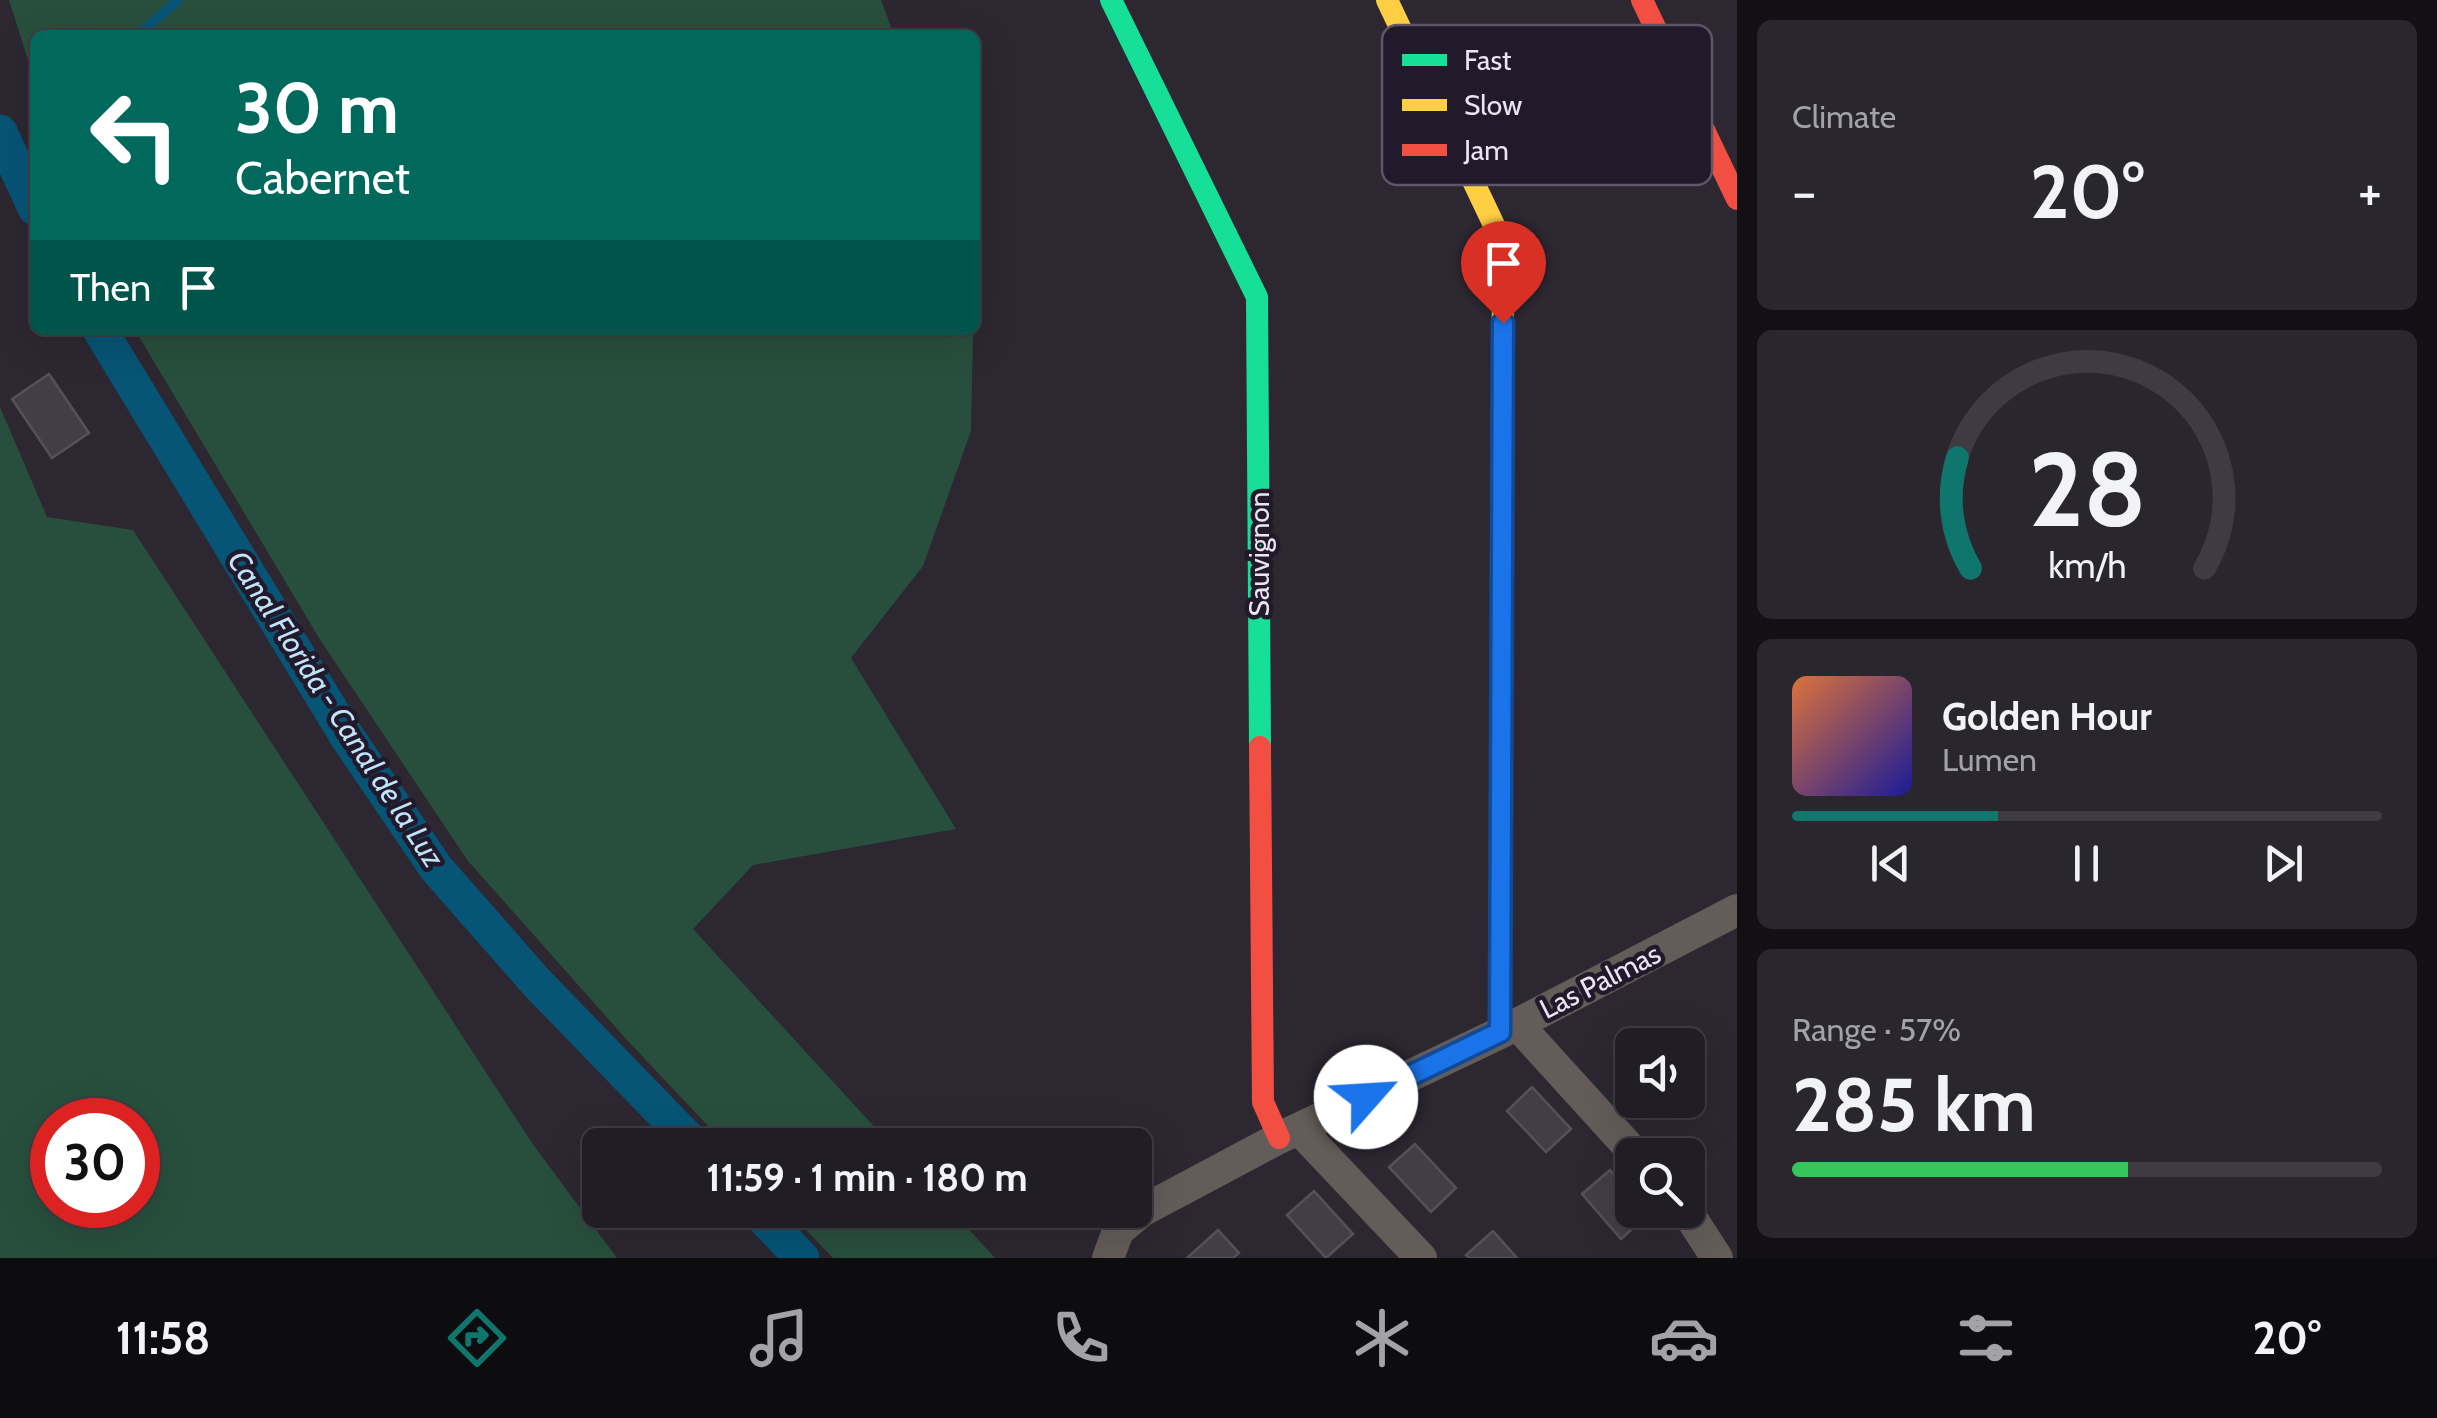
<!DOCTYPE html>
<html lang="en">
<head>
<meta charset="utf-8">
<style>
	body { margin:0; font-family:Cabin,sans-serif; background:#29262d; color:#f1f3f6; height:100vh; display:flex; flex-direction:column; font-size:38px; white-space:nowrap }
	* { box-sizing:border-box; margin:0 }
	p { font-size:32px; color:#a2a2a7 }
	.icon { flex:none; width:55px; height:55px; fill:none; stroke:currentColor; stroke-width:2; stroke-linecap:round; stroke-linejoin:round }
	.map { position:relative; flex:1; overflow:hidden }
	.details { display:flex; flex-direction:column; gap:20px; padding:20px; background:#121014; width:700px }
	.details>* { flex:none }
	.hud { position:absolute; left:30px; top:30px; width:950px; height:305px; border-radius:15px; box-shadow:0 10px 40px #0002,0 0 0 2px #3e3b42; background:#00695c; color:#fff; overflow:hidden }
	.fabs { position:absolute; left:1615px; top:1028px; display:grid; gap:20px }
	.fabs a { display:grid; place-items:center; width:90px; height:90px; border-radius:15px; background:#211d25; box-shadow:0 10px 40px #0002,0 0 0 2px #3e3b42; font-size:50px }
	.speed { position:absolute; left:30px; top:1098px; display:flex; gap:20px; font-size:50px; font-weight:700; text-align:center }
	.speed>* { display:grid; place-content:center; width:130px; height:130px; border-radius:50%; background:#211d25; box-shadow:0 10px 40px #0002,0 0 0 2px #3e3b42; line-height:1 }
	.speed .limit { border:15px solid #d22; background:#fff; color:#111 }
	.pin { position:absolute; display:grid; place-items:center; width:85px; height:85px; color:#fff; margin:-102px -42px; border-radius:50% 50% 50% 0; rotate:-45deg; box-shadow:0 0 10px #0007 }
	.pin .icon { rotate:45deg }
	.me { position:absolute; width:110px; margin:-55px; rotate:64deg; stroke-linejoin:round; filter:drop-shadow(0 0 8px #0008) }
	.turn { display:flex; align-items:center; gap:35px; height:210px; padding:0 40px; font-size:45px }
	.turn .icon { width:130px; height:130px; stroke-width:2.5 }
	.turn b { display:block; font-size:70px; line-height:85px }
	.then { display:flex; align-items:center; height:95px; padding:0 40px; background:#0003; gap:20px; font-size:38px }
	.big { font-size:75px; font-weight:800; line-height:1.1 }
	.details .tile { flex:1; display:flex; flex-direction:column; justify-content:center; gap:15px; min-width:0; padding:0 35px; border-radius:15px; background:#29262d }
	.details .dial { align-items:center; gap:0 }
	.dial svg { height:260px; overflow:visible; fill:none; stroke:#3e3b42; stroke-width:7; stroke-linecap:round; text-anchor:middle }
	.dial text { fill:#f1f3f6; stroke:none }
	.song { display:flex; align-items:center; gap:30px }
	.cover { width:120px; height:120px; border-radius:15px; background:linear-gradient(135deg,hsl(20 70% 55%),hsl(240 70% 35%)) }
	.played { height:10px; border-radius:5px; background:linear-gradient(90deg,#0f766e 35%,#3e3b42 35%) }
	.keys { display:flex; justify-content:space-around; direction:ltr }
	.heat { display:flex; justify-content:space-between; align-items:center; font-size:55px; direction:ltr }
	.charge { height:15px; border-radius:8px; background:linear-gradient(90deg,#34c759 57%,#3e3b42 0) }
	.trip { position:absolute; left:582px; top:1128px; width:570px; height:100px; border-radius:15px; background:#211d25; box-shadow:0 10px 40px #0002,0 0 0 2px #3e3b42; font-weight:800; line-height:100px; text-align:center }
	.tabs { display:flex; height:160px; justify-content:space-around; align-items:center; background:#0d0c0f; color:#a2a2a7 }
	.tabs .icon { width:70px; height:70px }
	.tabs .on { color:#0f766e }
	.tabs b { font-size:45px; color:#f1f3f6 }
	main { display:flex; flex:1; min-height:0 }
	.map>svg:first-child { display:block }
	.green { fill:#284f3d; fill-rule:evenodd }
	.lines { fill:none; stroke-linecap:round; stroke-linejoin:round }
	.stream { stroke:#065476; stroke-width:10 }
	.canal { stroke:#065476; stroke-width:35 }
	.building { fill:#433e45; stroke:#565158; stroke-width:2.5 }
	.street { stroke:#635c58; stroke-width:32 }
	.fast { stroke:#16e098; stroke-width:22 }
	.slow { stroke:#ffcf43; stroke-width:22 }
	.jam { stroke:#f24e42; stroke-width:22 }
	.route-casing { stroke:#114b97; stroke-width:25 }
	.route { stroke:#1a73e8; stroke-width:18 }
	.labels { text-anchor:middle; dominant-baseline:central; stroke-width:9; stroke-linejoin:round; paint-order:stroke }
	.street-label { font-size:28px; fill:#eae5f1; stroke:#22192b }
	.water-label { font-size:30px; font-style:italic; fill:#c0e4fb; stroke:#22192b }
	.key { fill:#22192b; stroke:#5e5666; stroke-width:2.5 }
	.key-label { font-size:28px; fill:#eae5f1 }
</style>
</head>
<body>
<main>
<div class="map">
<svg width="1737" height="1258" viewBox="0 0 1737 1258">
	<rect width="100%" height="100%" fill="#2c2731"/>
	<g class="green">
		<path d="M9,0H881L894,35H35V82Z"/>
		<path d="M135,330H973L971,431L923,566L851,658L956,829L753,865L693,929L891,1145H726L627,1040L468,861L319,638Z"/>
		<path d="M0,407L47,517L133,530L532,1143L617,1258H0ZM138,1120V1205H52V1120Z"/>
		<path d="M787,1210H951L995,1258H833Z"/>
	</g>
	<g class="lines">
		<g class="stream">
			<path d="M138,35L178,0"/>
			<path d="M29,187L35,178"/>
		</g>
		<g class="canal">
			<path d="M0,132L35,208"/>
			<path d="M100,330L346,735L436,868L537,983L694,1145"/>
			<path d="M756,1210L802,1258"/>
		</g>
	</g>
	<g class="building">
		<path d="M49,374L89,433L52,458L12,399Z"/>
		<path d="M1532,1087L1571,1129L1546,1152L1507,1111Z"/>
		<path d="M1415,1144L1456,1188L1431,1212L1389,1167Z"/>
		<path d="M1610,1170L1632,1195V1210H1646L1649,1214L1621,1239L1582,1194Z"/>
		<path d="M1314,1191L1353,1234L1326,1258L1287,1215Z"/>
		<path d="M1218,1230L1239,1253L1233,1258H1187Z"/>
		<path d="M1493,1231L1517,1258H1469L1466,1255Z"/>
	</g>
	<g class="lines">
		<g class="street">
			<path d="M1517,1024L1636,1155"/>
			<path d="M1299,1129L1421,1258"/>
			<path d="M1686,1210L1717,1258"/>
			<path d="M1108,1258L1118,1231L1142,1211L1279,1138L1500,1033L1737,910"/>
		</g>
		<g class="fast">
			<path d="M1111,0L1257,297L1260,747"/>
			<path d="M1500,907L1502,513"/>
		</g>
		<path class="slow" d="M1387,0L1503,244L1502,513"/>
		<g class="jam">
			<path d="M1642,0L1737,199"/>
			<path d="M1260,747L1263,1102L1279,1138"/>
			<path d="M1500,1033V907"/>
		</g>
	</g>
	<g class="lines">
		<defs>
			<path id="route" d="M1366,1097L1500,1032L1503,323"/>
		</defs>
		<use href="#route" class="route-casing"/>
		<use href="#route" class="route"/>
	</g>
	<g class="labels">
		<g class="street-label">
			<text transform="translate(1259 554) rotate(-90)">Sauvignon</text>
			<text transform="translate(1600 981) rotate(-27)">Las Palmas</text>
		</g>
		<g class="water-label">
			<text transform="translate(336 709) rotate(57)">Canal Florida - Canal de la Luz</text>
		</g>
	</g>
	<rect x="1382" y="25" width="330" height="160" rx="15" class="key"/>
	<rect x="1402" y="54" width="45" height="12" fill="#16e098"/>
	<rect x="1402" y="99" width="45" height="12" fill="#ffcf43"/>
	<rect x="1402" y="144" width="45" height="12" fill="#f24e42"/>
	<g class="key-label">
		<text x="1464" y="70">Fast</text>
		<text x="1464" y="115">Slow</text>
		<text x="1464" y="160">Jam</text>
	</g>
</svg>
<div class="fabs">
<a><svg class="icon" aria-label="sound" viewBox="0 0 24 24"><path d="M4 9h4l5-4v14l-5-4H4zM17 9q2 3 0 6"/></svg></a>
<a><svg class="icon" aria-label="search" viewBox="0 0 24 24"><circle cx="10" cy="10" r="6"/><path d="M15 15l6 6"/></svg></a>
</div>
<div class="speed"><div class="limit">30</div></div>
<div class="pin" style="left:1503px;top:323px;background:#d93025"><svg class="icon" aria-label="arrive" viewBox="0 0 24 24"><path d="M6 21V4h12l-3 4 3 4H6"/></svg></div>
<svg class="me" style="left:1366px;top:1097px" viewBox="-20 -20 40 40"><circle r="19" fill="#fff"/><path d="M0-13L10 11 0 6-10 11z" fill="#1a73e8"/></svg>
<div class="trip">11:59 · 1 min · 180 m</div>
<div class="hud">
<div class="turn"><svg class="icon" aria-label="left" viewBox="0 0 24 24"><path d="M17 20v-9H6M10 6l-5 5 5 5"/></svg><div><b>30 m</b>Cabernet</div></div>
<div class="then">Then<svg class="icon" aria-label="arrive" viewBox="0 0 24 24"><path d="M6 21V4h12l-3 4 3 4H6"/></svg></div>
</div>
</div>
<section class="details">
<div class="tile"><p>Climate</p>
<div class="heat"><a>−</a><b class="big">20°</b><a>+</a></div>
</div>
<div class="tile dial"><svg viewBox="0 0 100 80">
<path d="M14 69A42 42 0 1 1 86 69"/>
<path d="M14 69A42 42 0 0 1 10 35" stroke="#0f766e"/>
<text x="50" y="56" font-size="32" font-weight="700">28</text>
<text x="50" y="72" font-size="11">km/h</text>
</svg></div>
<div class="tile">
<div class="song"><i class="cover"></i><div><b>Golden Hour</b><p>Lumen</p></div></div>
<div class="played"></div>
<div class="keys"><svg class="icon" aria-label="previous" viewBox="0 0 24 24"><path d="M18 5L8 12l10 7zM5 5v14"/></svg><svg class="icon" aria-label="pause" viewBox="0 0 24 24"><path d="M8 5v14M16 5v14"/></svg><svg class="icon" aria-label="next" viewBox="0 0 24 24"><path d="M6 5l10 7-10 7zM19 5v14"/></svg></div>
</div>
<div class="tile"><p>Range · 57%</p><b class="big">285 km</b><div class="charge"></div></div>
</section>
</main>
<nav class="tabs">
<b>11:58</b>
<svg class="icon on" aria-label="directions" viewBox="0 0 24 24"><path d="M12 3l9 9-9 9-9-9zM9 14v-3h6M13 9l2 2-2 2"/></svg>
<svg class="icon" aria-label="music" viewBox="0 0 24 24"><path d="M9 18V5l10-2v13"/><circle cx="6" cy="18" r="3"/><circle cx="16" cy="16" r="3"/></svg>
<svg class="icon" aria-label="phone" viewBox="0 0 24 24"><path d="M5 4h4l2 5-3 2q2 4 5 5l2-3 5 2v4C11 20 4 13 5 4z"/></svg>
<svg class="icon" aria-label="climate" viewBox="0 0 24 24"><path d="M12 3v18M4 7l16 10M4 17L20 7"/></svg>
<svg class="icon" aria-label="car" viewBox="0 0 24 24"><path d="M5 17H2v-5l4-1 3-4h7l3 4 3 1v5h-3M9 17h6M6 11h13"/><circle cx="7" cy="17" r="2"/><circle cx="17" cy="17" r="2"/></svg>
<svg class="icon" aria-label="filters" viewBox="0 0 24 24"><path d="M4 7h16M4 17h16"/><circle cx="9" cy="7" r="2"/><circle cx="15" cy="17" r="2"/></svg>
<b>20°</b>
</nav>
</body>
</html>
